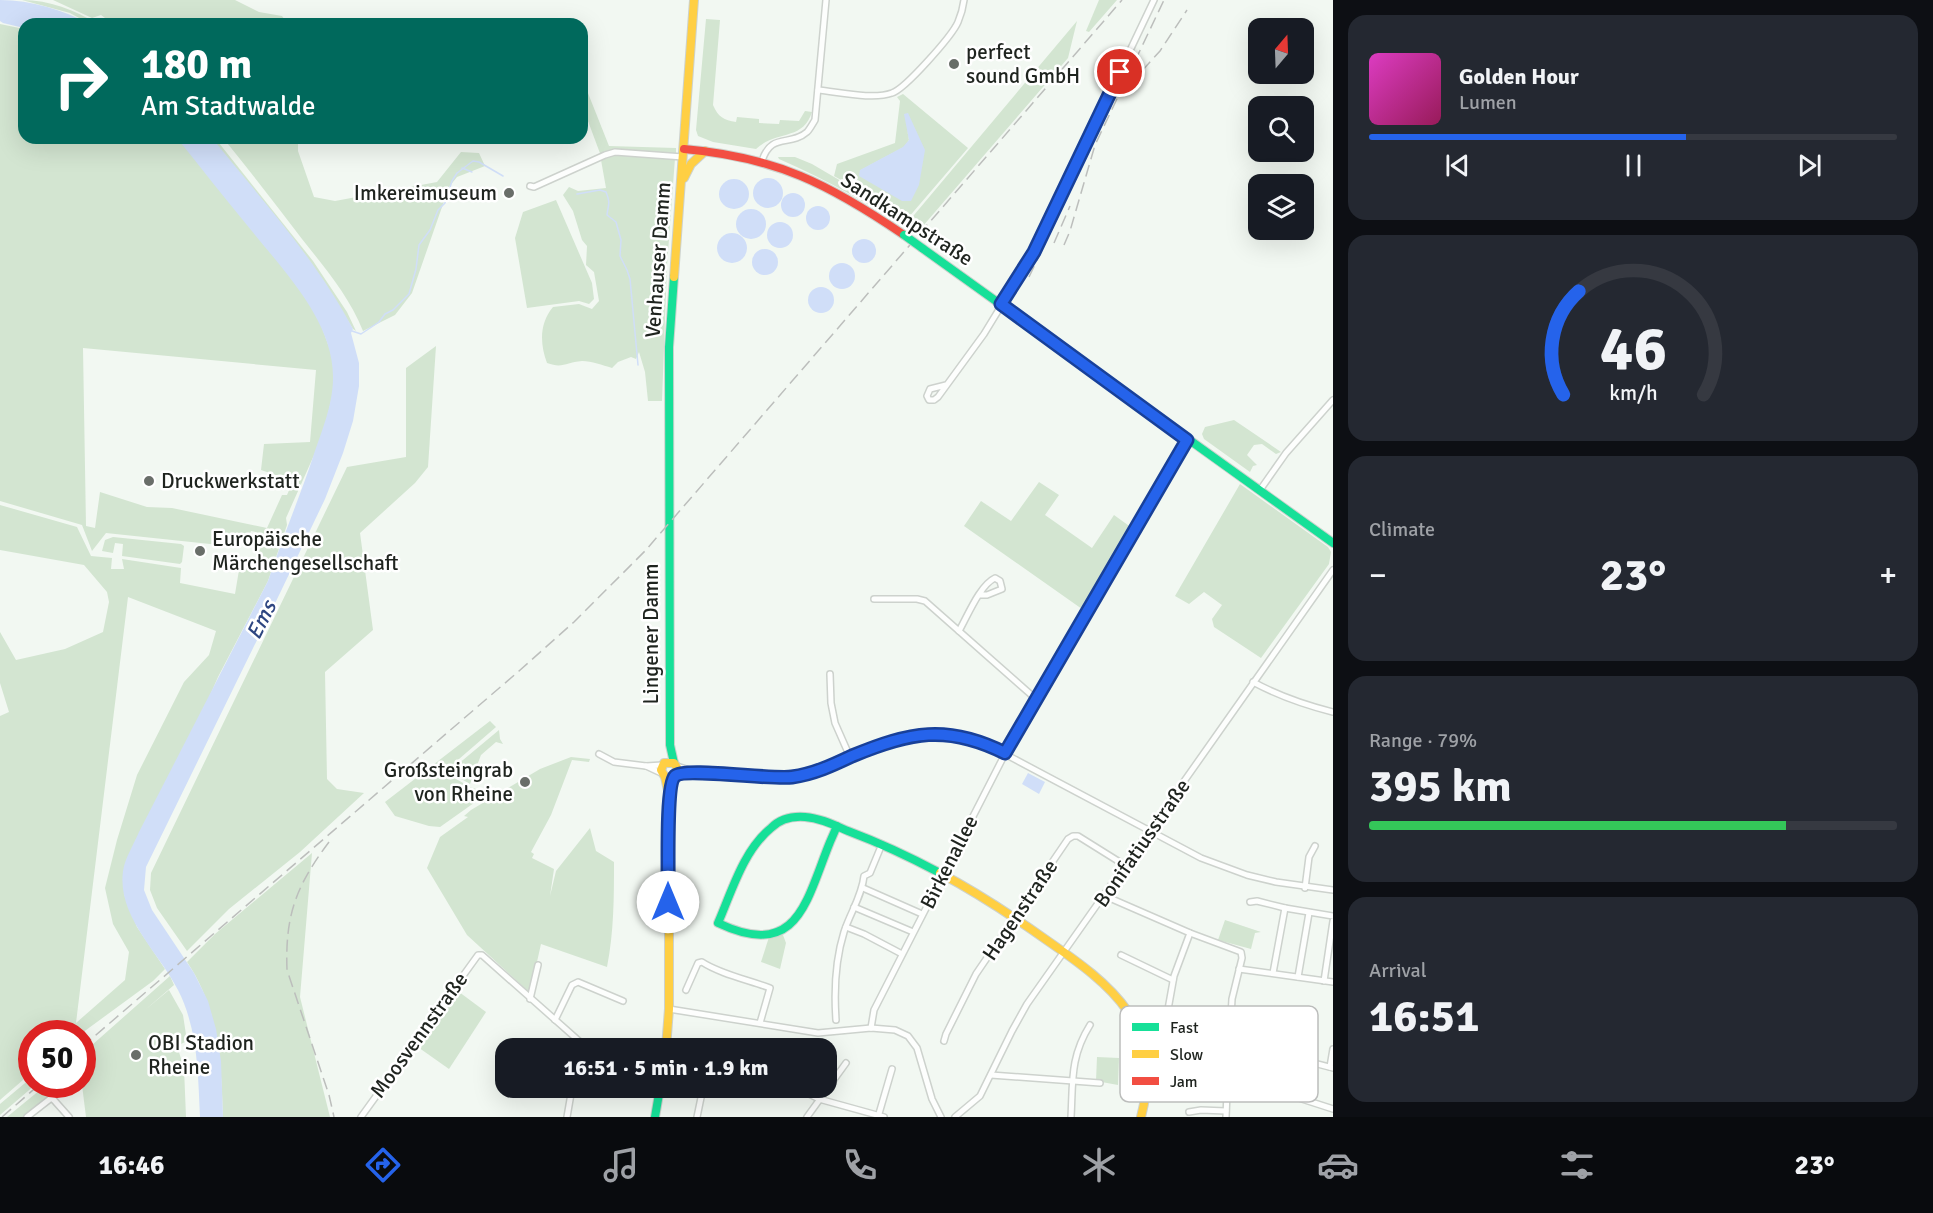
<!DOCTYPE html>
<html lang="en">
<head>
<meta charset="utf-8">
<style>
	body { margin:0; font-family:Signika,sans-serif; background:#242831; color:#f1f3f6; height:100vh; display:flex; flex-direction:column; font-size:22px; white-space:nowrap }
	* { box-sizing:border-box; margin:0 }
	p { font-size:20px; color:#9ea1a6 }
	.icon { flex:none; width:33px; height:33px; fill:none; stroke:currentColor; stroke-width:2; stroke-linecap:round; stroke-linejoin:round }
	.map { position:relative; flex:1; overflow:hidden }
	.details { display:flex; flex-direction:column; gap:15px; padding:15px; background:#0d0f14; width:600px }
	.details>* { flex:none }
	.hud { position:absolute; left:18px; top:18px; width:570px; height:126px; border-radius:18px; box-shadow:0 6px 24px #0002; background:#00695c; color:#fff; overflow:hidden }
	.needle { width:39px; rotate:19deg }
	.fabs { position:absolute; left:1248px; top:18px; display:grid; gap:12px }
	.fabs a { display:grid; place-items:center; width:66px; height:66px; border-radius:12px; background:#171b24; box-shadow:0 6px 24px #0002; font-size:30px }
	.speed { position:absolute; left:18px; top:1020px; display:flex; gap:12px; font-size:30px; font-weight:700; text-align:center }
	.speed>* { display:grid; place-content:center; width:78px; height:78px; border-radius:50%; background:#171b24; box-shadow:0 6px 24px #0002; line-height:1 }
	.speed .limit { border:9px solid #d22; background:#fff; color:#111 }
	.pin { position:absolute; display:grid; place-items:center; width:51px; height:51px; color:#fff; margin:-26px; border:3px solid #fff; border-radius:50%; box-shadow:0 2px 6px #0007 }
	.me { position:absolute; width:66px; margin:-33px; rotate:0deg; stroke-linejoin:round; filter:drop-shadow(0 0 4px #0008) }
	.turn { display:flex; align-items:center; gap:21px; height:126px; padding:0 24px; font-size:27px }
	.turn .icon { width:78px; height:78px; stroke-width:2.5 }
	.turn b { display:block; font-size:42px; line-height:51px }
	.big { font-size:45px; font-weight:700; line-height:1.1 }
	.details .card { flex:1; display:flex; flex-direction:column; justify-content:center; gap:9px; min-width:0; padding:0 21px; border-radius:18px; background:#242831 }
	.details .dial { align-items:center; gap:0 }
	.dial svg { height:156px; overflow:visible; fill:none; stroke:#363941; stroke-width:7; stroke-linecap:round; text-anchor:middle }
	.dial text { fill:#f1f3f6; stroke:none }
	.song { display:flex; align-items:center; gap:18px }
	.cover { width:72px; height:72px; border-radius:9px; background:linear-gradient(135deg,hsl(310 70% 55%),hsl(330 70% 35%)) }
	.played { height:6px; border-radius:3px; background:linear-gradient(90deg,#2563eb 60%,#363941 60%) }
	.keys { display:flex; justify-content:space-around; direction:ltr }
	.heat { display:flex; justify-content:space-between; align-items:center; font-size:33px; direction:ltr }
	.charge { height:9px; border-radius:4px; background:linear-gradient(90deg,#34c759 79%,#363941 0) }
	.trip { position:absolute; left:495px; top:1038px; width:342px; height:60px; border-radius:18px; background:#171b24; box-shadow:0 6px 24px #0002; font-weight:700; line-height:60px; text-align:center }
	.dock { display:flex; height:96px; justify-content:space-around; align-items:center; background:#090b0e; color:#9ea1a6 }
	.dock .icon { width:42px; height:42px }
	.dock .selected { color:#2563eb }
	.dock b { font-size:27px; color:#f1f3f6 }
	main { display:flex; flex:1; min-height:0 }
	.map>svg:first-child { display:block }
	.green { fill:#d3e5d1; fill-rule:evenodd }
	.water { fill:#d0def8 }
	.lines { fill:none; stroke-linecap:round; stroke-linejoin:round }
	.stream { stroke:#d0def8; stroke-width:1.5 }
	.street-casing { stroke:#cdd2cd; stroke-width:8 }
	.fast-casing { stroke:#cdd2cd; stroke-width:10 }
	.slow-casing { stroke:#cdd2cd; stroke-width:10 }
	.jam-casing { stroke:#cdd2cd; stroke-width:10 }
	.street { stroke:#fdfefd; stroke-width:5 }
	.fast { stroke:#16e098; stroke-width:8 }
	.slow { stroke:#ffcf43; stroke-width:8 }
	.jam { stroke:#f24e42; stroke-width:8 }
	.rail { stroke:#bcbebc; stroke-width:1.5; stroke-dasharray:12 6; stroke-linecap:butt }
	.fast-bridge-casing { stroke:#cdd2cd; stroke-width:10; stroke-linecap:butt }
	.fast-bridge { stroke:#16e098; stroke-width:8 }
	.route-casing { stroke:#184099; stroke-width:15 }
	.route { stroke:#2563eb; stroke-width:10 }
	.poi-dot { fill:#696e69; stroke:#fff; stroke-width:2 }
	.labels { text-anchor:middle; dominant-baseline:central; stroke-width:5; stroke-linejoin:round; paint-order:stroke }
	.poi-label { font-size:21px; fill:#1f241f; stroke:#fff; text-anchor:start }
	.street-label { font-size:21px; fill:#1f241f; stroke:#fff }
	.water-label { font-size:22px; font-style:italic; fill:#2e4681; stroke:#fff }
	.key { fill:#fff; stroke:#bcbdbc; stroke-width:1.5 }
	.key-label { font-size:16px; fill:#1f241f }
</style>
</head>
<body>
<main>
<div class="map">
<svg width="1333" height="1117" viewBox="0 0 1333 1117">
	<rect width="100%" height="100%" fill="#f2f8f2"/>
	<g class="green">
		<path d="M22,0C50,0 74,10 98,24H90L70,13Z"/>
		<path d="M53,0H235L259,12L282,16L288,24H113L101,15L92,18Z"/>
		<path d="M1099,0H1117L1089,32L1086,31Z"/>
		<path d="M706,19L720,20L713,105C718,117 724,120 736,122L737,117L759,119V123L779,124L780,120L799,121L805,111L812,112C802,142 777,129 756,149L713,142L698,136L696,130Z"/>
		<path d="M1077,21L1068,58L916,234C870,204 829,181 779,159L778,157H795L812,164L909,221Z"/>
		<path d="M0,24L24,29V138H187L298,284L320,322L333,358L336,380L320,448L315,453L286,518L287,525L268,581L218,677L124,894L137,927L165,969L153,981L82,1033L32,1034L31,1073L0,1100V716L9,712L0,683V632L16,660L65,649L103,632L109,602L107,592L84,565L0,550V505L77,527L91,556L112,558L111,569H124L122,559L181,568L180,583L235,594L241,558L256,560L265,534L251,531L247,540L233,536L229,546L106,533L92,551L82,525L0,501ZM83,348L316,370L310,442L264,444L261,470L293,481L287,495H282L267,528L172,508L147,507L100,492L95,528L86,526ZM128,597L216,631L209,655L184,682L137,775L117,840L105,888L113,924L129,952L125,980L76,1023Z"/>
		<path d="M582,78L609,146L676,148V155L618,151L601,156L582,105Z"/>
		<path d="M903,94L968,148L908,218L834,176L837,164L895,143L900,101L897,97ZM907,129L919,185L861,170L904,147L909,140Z"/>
		<path d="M211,138H215L313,261L347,312L356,331L353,329L315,269Z"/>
		<path d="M223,138H298V151L314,197L335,201L437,182L461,152L479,153L485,166L457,177L449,187L412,293L395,315L363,331C349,296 325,268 302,239C276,205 250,171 223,138Z"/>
		<path d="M614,155L675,158L667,266L662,401H648L645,372L639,352L636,359L631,357L618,362L612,368C602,365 592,361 582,361C566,362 563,369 547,363C540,344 539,324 553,307L579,304L592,309L599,301L594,272L586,265L587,246L582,240L573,211L563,195L569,187L578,191L606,188L601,160Z"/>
		<path d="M556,200L592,283L594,299L589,304L579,301L527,308L515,238L523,212Z"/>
		<path d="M436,346L428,467L415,483L360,533L373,630L325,672L327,779L337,789L364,793L300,852L229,909L187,951L157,908L150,890L151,873L347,467L406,457V368Z"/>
		<path d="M1234,420L1281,452L1276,454L1262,444L1254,445L1247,455L1257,465L1253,466L1250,472L1204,439L1202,434L1205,427Z"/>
		<path d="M1039,482L1059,495L1045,515L1092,548L1114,515L1132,528L1082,609L964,526L981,501L1011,521Z"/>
		<path d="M1240,484L1328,547L1331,552L1329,564L1261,658L1214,627L1212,619L1222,605L1204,592L1189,604L1175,596Z"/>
		<path d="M113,537L181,544L184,546L182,562L180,564L122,556L123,544L115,543L113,553L102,551L105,540Z"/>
		<path d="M490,721L496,727L444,772L470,787L488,793L440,827L429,826L395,816L385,802Z"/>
		<path d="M499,730L500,739L503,744L496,742L481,755L470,784L451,773V770Z"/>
		<path d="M571,757L590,759L589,762L572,760L551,815L531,852L534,854L532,858L554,869L550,896L556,871L590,828L596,851L614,862C614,897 614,932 607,967L541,944L530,993L467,935L427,868L440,837L468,817L464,816L471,810L540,769Z"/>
		<path d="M312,853L300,997L330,1117H223C221,1062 219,1009 187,962L215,934Z"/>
		<path d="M1225,920L1261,932L1255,933L1251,949L1218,940Z"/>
		<path d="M781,934L783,935L786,943L780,969L761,962L769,937Z"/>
		<path d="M170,976L174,985L145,1010L169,990L183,1015L187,1041L177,1046L184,1068L186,1117H86L82,1085L83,1064L86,1061H83V1053Z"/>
		<path d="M455,989L486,1012L449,1069L415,1045Z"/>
		<path d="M1097,1057L1119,1058L1118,1085L1096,1081Z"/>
		<path d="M31,1078L32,1084L35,1085L0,1115V1104Z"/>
		<path d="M46,1085H60L25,1117H7Z"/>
	</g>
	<g class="water">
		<path d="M0,0C32,0 62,10 90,24H24V28L3,23L0,21Z"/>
		<path d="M908,113L925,150L919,185L911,201H902L859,176L860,170L903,147L909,140L904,114Z"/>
		<path d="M177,138H212C261,199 316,259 353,329L351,333L359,363V386L353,421L343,453L325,499L281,591L146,867L144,890L152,910L194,973L208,1001L216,1029L221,1061L223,1117H200C198,1075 198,1029 178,990C159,952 117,917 123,871C125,858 134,844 139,832L268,581C282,539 299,499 313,457C321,433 333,405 333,378C334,322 284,271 251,230C226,200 202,169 177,138Z"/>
		<circle cx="768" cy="193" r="15"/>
		<circle cx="734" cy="194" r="15"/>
		<circle cx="793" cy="205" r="12"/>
		<circle cx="818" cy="218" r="12"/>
		<circle cx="751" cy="224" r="15"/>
		<circle cx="780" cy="235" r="13"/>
		<circle cx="732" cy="248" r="15"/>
		<circle cx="864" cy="251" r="12"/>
		<circle cx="765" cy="262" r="13"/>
		<circle cx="842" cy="276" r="13"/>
		<circle cx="821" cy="300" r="13"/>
		<path d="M1028,773L1045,782L1039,794L1022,784Z"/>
	</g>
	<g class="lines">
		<g class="stream">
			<path d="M462,168L472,172"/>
			<path d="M577,194L600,190L606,192C611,204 608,205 607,215L616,222L621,240L620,256L627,270L630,279L638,365"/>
			<path d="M352,331L361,334L379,322L385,314L393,310L409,294L416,269L419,245L430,230L438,210L445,203L452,181L457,173L473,161L479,162L503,176"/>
		</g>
		<defs>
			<g id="street">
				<path d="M818,90C839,92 873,100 892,93C905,89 952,36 958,22C961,15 963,8 964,0"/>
				<path d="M762,161C771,132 790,147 807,132C810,129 813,123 815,120L826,0"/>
				<path d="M530,186L534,187L605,155L615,152L683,157"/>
				<path d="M946,385L930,389L927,396L929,400H934L938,397L984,334L1034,252L1154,0"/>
				<path d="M1260,490L1286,453L1333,400"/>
				<path d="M874,599H917L925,601L1036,699"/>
				<path d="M959,631C968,615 980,585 995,578L1000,581L1002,589L987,595H980"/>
				<path d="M830,674L831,703L835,723L850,757"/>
				<path d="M1253,682C1279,696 1305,705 1333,712"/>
				<path d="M599,754L614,762L646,766L661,773"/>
				<path d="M646,766L662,765"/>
				<path d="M677,766L695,772L777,778L809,774L885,742L915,735H953L988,745L1201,858L1247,875L1276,882L1333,890"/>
				<path d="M676,775L695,772"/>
				<path d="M863,888L922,914"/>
				<path d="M1305,888L1309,857L1315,846"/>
				<path d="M1105,896L1190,933L1241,952L1242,958L1232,999L1228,1067L1200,1066L1191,1068"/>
				<path d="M1250,902L1257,901L1285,908"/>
				<path d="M854,907L913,932"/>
				<path d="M846,927L864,934L902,954"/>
				<path d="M1121,955L1173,980"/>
				<path d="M1239,969L1333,982"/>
				<path d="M1273,973L1285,908L1333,916"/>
				<path d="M1298,977L1309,913"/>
				<path d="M1324,981L1333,921"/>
				<path d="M686,990L698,963L702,962C720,974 749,980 770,988L760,1023"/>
				<path d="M530,999L538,965"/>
				<path d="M669,1009L818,1033L871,1028L895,1030L908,1036L917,1048L932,1099L941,1117"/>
				<path d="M1167,1015L1174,976L1190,933"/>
				<path d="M555,1020L572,985L578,982L623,1001"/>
				<path d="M836,1020C834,991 835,961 844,932C850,913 862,896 864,876L870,873L882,844"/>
				<path d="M1135,1023L1167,1015L1202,1020L1230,1028L1306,1061L1333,1068"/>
				<path d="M871,1028L874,1010L1009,746L1187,440"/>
				<path d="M944,1041L946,1034L976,974L1068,839L1073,836H1078L1126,866"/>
				<path d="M1280,1050L1287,1024V1018"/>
				<path d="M1330,1067L1333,1049"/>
				<path d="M991,1075L1100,1083"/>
				<path d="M633,1088L635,1091"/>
				<path d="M797,1088L819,1099L884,1117"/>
				<path d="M1274,1090L1333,1109"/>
				<path d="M1189,1112L1201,1110L1226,1111"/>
				<path d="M27,1117L50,1099H53L69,1117"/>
				<path d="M361,1117L478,955H482L587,1048"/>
				<path d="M567,1117L572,1088"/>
				<path d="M697,1117L703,1088"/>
				<path d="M807,1117L846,1063"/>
				<path d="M878,1117L892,1069"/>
				<path d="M955,1117L980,1096L1012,1031L1027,1004L1333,570"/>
				<path d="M1071,1117C1073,1081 1070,1057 1090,1025"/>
				<path d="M1226,1117L1228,1067"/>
			</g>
			<g id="fast">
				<path d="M922,248L1333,543"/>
				<path d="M674,763L670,745L669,347L674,277"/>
				<path d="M837,826L830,842C806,901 798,961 718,923C732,891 743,851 771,828C780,819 792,816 805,817C820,818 834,825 848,831C880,843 910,857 940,873"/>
				<path d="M655,1117L660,1088"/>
			</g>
			<g id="slow">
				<path d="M684,178L691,164L705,151"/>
				<path d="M674,277L694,0"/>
				<path d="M665,777L671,778L676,775L678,769L674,763H664L661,770L665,777L669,795V1009L666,1048"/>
				<path d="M940,873C976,892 1011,915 1045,939C1113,986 1165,1025 1141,1117"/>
			</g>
			<path id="jam" d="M684,149C776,157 829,184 904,235"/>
		</defs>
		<use href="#street" class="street-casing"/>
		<use href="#fast" class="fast-casing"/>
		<use href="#slow" class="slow-casing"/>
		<use href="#jam" class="jam-casing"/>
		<use href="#street" class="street"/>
		<use href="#fast" class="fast"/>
		<use href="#slow" class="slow"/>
		<use href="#jam" class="jam"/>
		<g class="rail">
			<path d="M1130,84L1160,51L1187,10"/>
			<path d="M1054,243L1070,206"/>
			<path d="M1064,245L1070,231L1095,145L1164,0"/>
			<path d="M1029,277L1083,163"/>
			<path d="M329,842C296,886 285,915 287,970L329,1095L334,1117"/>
			<path d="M82,1047L519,671L574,622L645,551L1122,0"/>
			<path d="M2,1117L40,1084"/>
		</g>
		<defs>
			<path id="fast-bridge" d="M904,235L922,248"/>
		</defs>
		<use href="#fast-bridge" class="fast-bridge-casing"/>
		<use href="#fast-bridge" class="fast-bridge"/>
	</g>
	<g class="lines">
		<defs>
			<path id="route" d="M668,902C669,883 665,785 675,776C685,767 771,780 792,777C814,774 833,765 852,756C910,732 947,724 1005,753L1187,440L1001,304L1034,252L1120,72"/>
		</defs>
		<use href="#route" class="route-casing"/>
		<use href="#route" class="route"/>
	</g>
	<g class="poi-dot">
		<circle cx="954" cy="64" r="6"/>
		<circle cx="509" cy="193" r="6"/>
		<circle cx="149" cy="481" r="6"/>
		<circle cx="200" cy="551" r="6"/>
		<circle cx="525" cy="782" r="6"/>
		<circle cx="136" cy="1055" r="6"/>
	</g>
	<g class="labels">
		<g class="poi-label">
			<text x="966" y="52">perfect<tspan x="966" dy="24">sound GmbH</tspan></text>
			<text x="497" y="193" text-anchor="end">Imkereimuseum</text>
			<text x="161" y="481">Druckwerkstatt</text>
			<text x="212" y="539">Europäische<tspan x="212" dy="24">Märchengesellschaft</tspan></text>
			<text x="513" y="770" text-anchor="end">Großsteingrab<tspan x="513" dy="24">von Rheine</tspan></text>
			<text x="148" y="1043">OBI Stadion<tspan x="148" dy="24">Rheine</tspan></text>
		</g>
		<g class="street-label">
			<text transform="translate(907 219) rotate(33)">Sandkampstraße</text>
			<text transform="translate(658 260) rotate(-86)">Venhauser Damm</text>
			<text transform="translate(651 634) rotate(-90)">Lingener Damm</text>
			<text transform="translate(1142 843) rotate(-55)">Bonifatiusstraße</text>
			<text transform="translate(949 862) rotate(-63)">Birkenallee</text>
			<text transform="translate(1020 910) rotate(-56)">Hagenstraße</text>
			<text transform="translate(419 1035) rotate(-54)">Moosvennstraße</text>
		</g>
		<g class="water-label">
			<text transform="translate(261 620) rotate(-63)">Ems</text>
		</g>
	</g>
	<rect x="1120" y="1006" width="198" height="96" rx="9" class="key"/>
	<rect x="1132" y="1023" width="27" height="8" fill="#16e098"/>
	<rect x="1132" y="1050" width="27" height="8" fill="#ffcf43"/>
	<rect x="1132" y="1077" width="27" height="8" fill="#f24e42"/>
	<g class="key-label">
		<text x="1170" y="1033">Fast</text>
		<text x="1170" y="1060">Slow</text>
		<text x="1170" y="1087">Jam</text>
	</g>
</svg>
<div class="fabs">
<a><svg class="needle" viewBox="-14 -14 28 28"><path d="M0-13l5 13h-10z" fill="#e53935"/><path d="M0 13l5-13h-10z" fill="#9ea1a6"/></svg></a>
<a><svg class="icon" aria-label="search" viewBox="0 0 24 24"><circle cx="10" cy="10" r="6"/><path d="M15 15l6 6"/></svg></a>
<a><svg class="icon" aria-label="layers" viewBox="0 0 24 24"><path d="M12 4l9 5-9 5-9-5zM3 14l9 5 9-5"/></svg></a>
</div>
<div class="speed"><div class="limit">50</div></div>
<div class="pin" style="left:1120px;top:72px;background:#d93025"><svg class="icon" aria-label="arrive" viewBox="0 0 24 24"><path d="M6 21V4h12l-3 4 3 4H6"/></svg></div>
<svg class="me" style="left:668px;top:902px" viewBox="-20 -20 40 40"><circle r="19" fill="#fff"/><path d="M0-13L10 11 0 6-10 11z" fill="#2563eb"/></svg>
<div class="trip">16:51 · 5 min · 1.9 km</div>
<div class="hud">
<div class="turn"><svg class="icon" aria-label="right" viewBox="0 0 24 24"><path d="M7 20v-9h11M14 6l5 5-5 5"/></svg><div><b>180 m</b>Am Stadtwalde</div></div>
</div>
</div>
<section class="details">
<div class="card">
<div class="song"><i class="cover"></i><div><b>Golden Hour</b><p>Lumen</p></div></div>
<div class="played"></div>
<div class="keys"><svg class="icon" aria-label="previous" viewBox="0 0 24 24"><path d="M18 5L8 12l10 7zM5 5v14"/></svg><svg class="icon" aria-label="pause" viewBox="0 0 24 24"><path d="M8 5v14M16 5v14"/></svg><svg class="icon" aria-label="next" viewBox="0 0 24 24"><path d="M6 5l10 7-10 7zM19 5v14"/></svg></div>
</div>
<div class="card dial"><svg viewBox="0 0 100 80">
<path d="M14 69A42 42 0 1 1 86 69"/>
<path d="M14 69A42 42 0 0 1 22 16" stroke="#2563eb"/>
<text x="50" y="56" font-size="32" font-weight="700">46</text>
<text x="50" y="72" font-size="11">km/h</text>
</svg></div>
<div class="card"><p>Climate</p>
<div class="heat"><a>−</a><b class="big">23°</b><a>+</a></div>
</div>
<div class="card"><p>Range · 79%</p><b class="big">395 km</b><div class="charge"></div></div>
<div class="card"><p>Arrival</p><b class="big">16:51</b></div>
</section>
</main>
<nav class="dock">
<b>16:46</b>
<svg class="icon selected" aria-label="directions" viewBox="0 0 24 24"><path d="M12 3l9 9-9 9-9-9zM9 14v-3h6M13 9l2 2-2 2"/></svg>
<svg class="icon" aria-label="music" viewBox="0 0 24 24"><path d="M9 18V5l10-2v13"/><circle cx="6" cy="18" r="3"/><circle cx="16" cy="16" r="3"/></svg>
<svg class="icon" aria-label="phone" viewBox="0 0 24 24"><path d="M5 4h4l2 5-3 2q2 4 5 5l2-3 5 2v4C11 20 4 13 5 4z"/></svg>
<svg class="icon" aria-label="climate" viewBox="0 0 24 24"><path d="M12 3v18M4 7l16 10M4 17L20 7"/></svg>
<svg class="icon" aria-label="car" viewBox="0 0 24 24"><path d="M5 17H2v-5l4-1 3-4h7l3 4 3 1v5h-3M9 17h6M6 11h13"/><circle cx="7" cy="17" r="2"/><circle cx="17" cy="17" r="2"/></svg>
<svg class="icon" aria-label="filters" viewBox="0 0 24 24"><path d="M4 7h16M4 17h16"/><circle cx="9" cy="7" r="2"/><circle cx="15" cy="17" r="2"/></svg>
<b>23°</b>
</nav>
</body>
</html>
